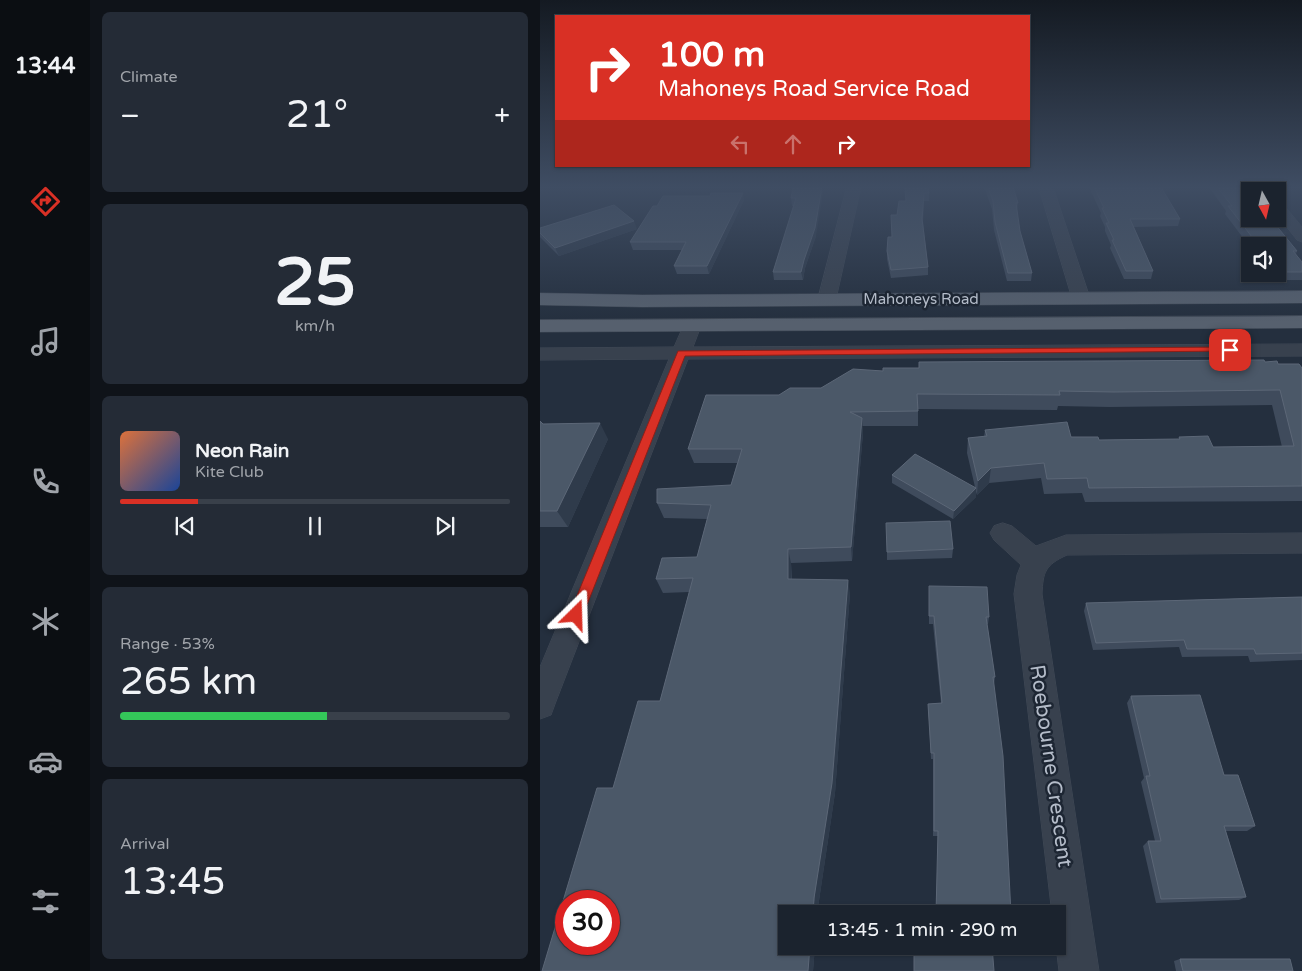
<!DOCTYPE html>
<html lang="en">
<head>
<meta charset="utf-8">
<style>
	body { margin:0; font-family:"Varela Round",sans-serif; background:#242b36; color:#f1f3f6; height:100vh; display:flex; flex-direction:column; font-size:19px; white-space:nowrap }
	* { box-sizing:border-box; margin:0 }
	p { font-size:16px; color:#a0a4aa }
	.icon { flex:none; width:28px; height:28px; fill:none; stroke:currentColor; stroke-width:2; stroke-linecap:round; stroke-linejoin:round }
	.map { position:relative; flex:1; overflow:hidden }
	.side { display:flex; flex-direction:column; gap:12px; padding:12px; background:#0f1319; width:450px }
	.side>* { flex:none }
	.banner { position:absolute; left:15px; top:15px; width:475px; height:152px; border-radius:0px; box-shadow:0 1px 4px #0004,0 0 0 1px #39404a; background:#d93025; color:#fff; overflow:hidden }
	.needle { width:32px; rotate:172deg }
	.tools { position:absolute; left:701px; top:182px; display:grid; gap:10px }
	.tools a { display:grid; place-items:center; width:45px; height:45px; border-radius:0px; background:#1b232e; box-shadow:0 1px 4px #0004,0 0 0 1px #39404a; font-size:25px }
	.speed { position:absolute; left:15px; top:890px; display:flex; gap:10px; font-size:25px; font-weight:700; text-align:center }
	.speed>* { display:grid; place-content:center; width:65px; height:65px; border-radius:50%; background:#1b232e; box-shadow:0 1px 4px #0004,0 0 0 1px #39404a; line-height:1 }
	.speed .limit { border:8px solid #d22; background:#fff; color:#111 }
	.pin { position:absolute; display:grid; place-items:center; width:42px; height:42px; color:#fff; margin:-21px; border-radius:10px; box-shadow:0 2px 8px #0006 }
	.me { position:absolute; width:55px; margin:-28px; rotate:22deg; stroke-linejoin:round; filter:drop-shadow(0 0 4px #0008) }
	.turn { display:flex; align-items:center; gap:18px; height:105px; padding:0 20px; font-size:22px }
	.turn .icon { width:65px; height:65px; stroke-width:2.5 }
	.turn b { display:block; font-size:35px; line-height:42px }
	.lanes { display:flex; align-items:center; height:48px; padding:0 20px; background:#0003; justify-content:center; gap:25px; direction:ltr }
	.lanes .off { opacity:.35 }
	.big { font-size:38px; font-weight:600; line-height:1.1 }
	.side .card { flex:1; display:flex; flex-direction:column; justify-content:center; gap:8px; min-width:0; padding:0 18px; border-radius:8px; background:#242b36 }
	.side .dial { align-items:center; gap:0 }
	.dial b { font-size:65px; line-height:1 }
	.song { display:flex; align-items:center; gap:15px }
	.cover { width:60px; height:60px; border-radius:8px; background:linear-gradient(135deg,hsl(20 70% 55%),hsl(220 70% 35%)) }
	.played { height:5px; border-radius:2px; background:linear-gradient(90deg,#d93025 20%,#39404a 20%) }
	.keys { display:flex; justify-content:space-around; direction:ltr }
	.heat { display:flex; justify-content:space-between; align-items:center; font-size:28px; direction:ltr }
	.charge { height:8px; border-radius:4px; background:linear-gradient(90deg,#34c759 53%,#39404a 0) }
	.trip { position:absolute; left:238px; top:905px; width:288px; height:50px; border-radius:0px; background:#1b232e; box-shadow:0 1px 4px #0004,0 0 0 1px #39404a; font-weight:600; line-height:50px; text-align:center }
	main { display:flex; flex:1; min-height:0 }
	.tabs { display:flex; flex-direction:column; width:90px; justify-content:space-around; align-items:center; background:#0b0e12; color:#a0a4aa }
	.tabs .icon { width:35px; height:35px }
	.tabs .active { color:#d93025 }
	.tabs b { font-size:22px; color:#f1f3f6 }
	.map>svg:first-child { display:block }
	.lines { fill:none; stroke-linecap:round; stroke-linejoin:round }
	.street-casing { stroke:#414a57; stroke-width:1 }
	.primary-casing { stroke:#414a57; stroke-width:1 }
	.street { fill:#38414e; fill-rule:evenodd }
	.primary { fill:#56606e; fill-rule:evenodd }
	.wall { fill:#3f4b5c }
	.shaded-wall { fill:#2f3b4b }
	.building { fill:#4b5868; stroke:#5c6777; fill-rule:evenodd }
	.route { fill:#d93025; stroke:#8d1f18 }
	.labels { text-anchor:middle; dominant-baseline:central; stroke-width:5; stroke-linejoin:round; paint-order:stroke }
	.far-street-label { font-size:15px; fill:#b4bcc9; stroke:#1d2633 }
	.near-street-label { font-size:21px; fill:#b4bcc9; stroke:#1d2633 }
</style>
</head>
<body>
<main>
<nav class="tabs">
<b>13:44</b>
<svg class="icon active" aria-label="directions" viewBox="0 0 24 24"><path d="M12 3l9 9-9 9-9-9zM9 14v-3h6M13 9l2 2-2 2"/></svg>
<svg class="icon" aria-label="music" viewBox="0 0 24 24"><path d="M9 18V5l10-2v13"/><circle cx="6" cy="18" r="3"/><circle cx="16" cy="16" r="3"/></svg>
<svg class="icon" aria-label="phone" viewBox="0 0 24 24"><path d="M5 4h4l2 5-3 2q2 4 5 5l2-3 5 2v4C11 20 4 13 5 4z"/></svg>
<svg class="icon" aria-label="climate" viewBox="0 0 24 24"><path d="M12 3v18M4 7l16 10M4 17L20 7"/></svg>
<svg class="icon" aria-label="car" viewBox="0 0 24 24"><path d="M5 17H2v-5l4-1 3-4h7l3 4 3 1v5h-3M9 17h6M6 11h13"/><circle cx="7" cy="17" r="2"/><circle cx="17" cy="17" r="2"/></svg>
<svg class="icon" aria-label="filters" viewBox="0 0 24 24"><path d="M4 7h16M4 17h16"/><circle cx="9" cy="7" r="2"/><circle cx="15" cy="17" r="2"/></svg>
</nav>
<section class="side">
<div class="card"><p>Climate</p>
<div class="heat"><a>−</a><b class="big">21°</b><a>+</a></div>
</div>
<div class="card dial"><b>25</b><p>km/h</p></div>
<div class="card">
<div class="song"><i class="cover"></i><div><b>Neon Rain</b><p>Kite Club</p></div></div>
<div class="played"></div>
<div class="keys"><svg class="icon" aria-label="previous" viewBox="0 0 24 24"><path d="M18 5L8 12l10 7zM5 5v14"/></svg><svg class="icon" aria-label="pause" viewBox="0 0 24 24"><path d="M8 5v14M16 5v14"/></svg><svg class="icon" aria-label="next" viewBox="0 0 24 24"><path d="M6 5l10 7-10 7zM19 5v14"/></svg></div>
</div>
<div class="card"><p>Range · 53%</p><b class="big">265 km</b><div class="charge"></div></div>
<div class="card"><p>Arrival</p><b class="big">13:45</b></div>
</section>
<div class="map">
<svg width="762" height="971" viewBox="0 0 762 971">
	<rect width="100%" height="100%" fill="#242f3e"/>
	<g class="lines">
		<defs>
			<g id="street">
				<path d="M307,187H321L296,299L293,303L287,304L281,303L278,299Z"/>
				<path d="M499,187H513L550,298L547,302L541,303L535,302L532,298Z"/>
				<path d="M714,187H728L731,191H717Z"/>
				<path d="M738,203L743,204L762,227V242L757,240L738,216Z"/>
				<path d="M152,320L159,322L161,326L153,347L762,344V356L148,359L15,704L11,715L0,719V667L129,359L0,360V348L134,347L145,322Z"/>
				<path d="M463,523L472,526L496,546L526,535L762,533V553L527,555C505,565 503,572 502,594L559,971H519L516,946V914H512L474,594L477,575L481,565L454,540L450,533L454,526Z"/>
			</g>
			<g id="primary">
				<path d="M762,291V303L102,307L0,305V293L102,295Z"/>
				<path d="M762,316V328L0,332V320Z"/>
			</g>
		</defs>
		<use href="#street" class="street-casing"/>
		<use href="#primary" class="primary-casing"/>
		<use href="#street" class="street"/>
		<use href="#primary" class="primary"/>
	</g>
	<g class="wall">
		<path d="M253,187L276,236L265,268L263,280H234L233,272L254,206H252L251,198Z"/>
		<path d="M364,187H388L389,193V201H384L383,221L388,267V275L351,278L347,259V251L352,237L357,215L366,201Z"/>
		<path d="M444,187H474V191L478,203L477,210L480,231L492,273L491,281H467L454,230L452,209Z"/>
		<path d="M549,187H621L640,219L638,226L594,227L613,271L611,279H584L570,248L571,245L565,231V227L560,216L561,213Z"/>
		<path d="M669,187H705L757,251L756,254L762,262V280H735L730,274H738V246H710V247L685,214L686,211Z"/>
		<path d="M204,200L169,274H137L134,266L142,250H93L90,242Z"/>
		<path d="M0,228L97,229L19,256L0,237Z"/>
		<path d="M725,362L762,368V501L545,502L542,493L504,494L501,478L449,483L437,495L436,492V497L413,519L352,483V475L435,487L427,453L428,438L444,437L445,430L559,440L639,439V437L673,447H742L732,405L570,407L518,406L517,410L378,409V426H322L323,433L312,561L251,563L252,579L310,593L295,793L277,914H246L275,946L273,971H2L73,788L120,701L149,592L123,593L116,579L157,557L167,519L124,518L117,503L191,485L197,463H154L148,449L239,395L281,388L343,371L379,368Z"/>
		<path d="M0,421L3,424L68,439L28,527H0Z"/>
		<path d="M413,549L412,558L347,560V552Z"/>
		<path d="M389,586L449,617L448,624H447L455,677L454,684L398,836H393V759H391L388,704L401,703L393,624H389Z"/>
		<path d="M762,597V660L710,662L708,656L642,657L639,647L553,650L544,611L546,603Z"/>
		<path d="M591,696L684,775L715,826L707,831H686L706,897L699,900L616,903L603,846L608,841H615L601,782L604,778L587,703Z"/>
		<path d="M640,959L753,971H636L634,961Z"/>
	</g>
	<g class="shaded-wall">
		<path d="M282,187H284L276,236L265,268L263,280L261,272L264,260Z"/>
		<path d="M203,193L204,200L169,274L167,266Z"/>
		<path d="M94,221L97,229L19,256L15,248Z"/>
		<path d="M322,418L323,433L312,561L311,547Z"/>
		<path d="M60,423L68,439L28,527L17,511Z"/>
		<path d="M451,468L449,483L437,495L438,481Z"/>
		<path d="M436,488V497L413,519L414,511Z"/>
		<path d="M248,549L251,563L252,593L248,579Z"/>
		<path d="M308,580L310,593L295,793L277,914H273Z"/>
		<path d="M270,946H275L273,971H268Z"/>
	</g>
	<g class="building">
		<path d="M253,187H282L275,228L264,260L261,272H233L256,198H251Z"/>
		<path d="M365,187H388L389,193H384L382,219L388,267L351,270L347,251L348,237H352L351,215H357L359,201H366Z"/>
		<path d="M448,187H473L478,203H476L480,231L492,273H468L455,222L453,201Z"/>
		<path d="M554,187H621L640,219H590L613,271H586L572,240H574L566,223H569L562,208H564Z"/>
		<path d="M677,187H705L710,193V219H731L757,251H753L762,262V272H739L738,270V246H719L688,206H692Z"/>
		<path d="M171,193H203L167,266H134L146,242H90L113,206H117L123,196H170Z"/>
		<path d="M74,205L94,221L15,248L0,233V228Z"/>
		<path d="M724,360L725,362L737,361L738,364H759L762,368V486L549,488L547,478L507,479L504,463L451,468L438,481L428,438L447,436L445,430L527,422L531,437H558L559,440L640,439L639,437L668,436L673,447L754,446L740,390L574,392L519,391L520,395L377,394L378,411L310,412L322,418L311,547L248,549V579L308,580L292,783L274,898L273,914H246V946H270L268,971H2L57,788H73L98,701H120L153,578L116,579L122,558L157,557L171,505L117,503V489L191,485L202,449H148L166,395H239L250,388H281L313,369L343,371V368H379V362ZM26,901H69V944H26Z"/>
		<path d="M0,421L3,424L60,423L17,511H0Z"/>
		<path d="M375,454L436,488L414,511L352,475Z"/>
		<path d="M410,521L413,549L347,552L346,523Z"/>
		<path d="M389,586L447,587L449,617H446L455,677H453L463,756L471,914H396L398,831H394V753H391L388,704L402,703L394,616H389Z"/>
		<path d="M762,597V653L716,654L714,649H647L644,640L556,643L546,603Z"/>
		<path d="M660,695L684,775H698L715,826H684L706,897L621,899L608,841H621L606,776H610L591,696Z"/>
		<path d="M374,946H452L454,971H374Z"/>
		<path d="M640,959H750L753,971H643Z"/>
	</g>
	<linearGradient id="sky" x2="0" y2="1"><stop stop-color="#141a22"/><stop offset="0.58" stop-color="#3f4d63"/><stop offset="1" stop-color="#3f4d63" stop-opacity="0"/></linearGradient>
	<rect width="762" height="323" fill="url(#sky)"/>
	<path class="route" d="M690,347L693,348V351L145,356L43,615L41,619L36,621L31,619L29,615L138,351Z"/>
	<g class="labels">
		<g class="far-street-label">
			<text x="381" y="299">Mahoneys Road</text>
		</g>
		<g class="near-street-label">
			<text transform="translate(511 766) rotate(82)">Roebourne Crescent</text>
		</g>
	</g>
</svg>
<div class="tools">
<a><svg class="needle" viewBox="-14 -14 28 28"><path d="M0-13l5 13h-10z" fill="#e53935"/><path d="M0 13l5-13h-10z" fill="#a0a4aa"/></svg></a>
<a><svg class="icon" aria-label="sound" viewBox="0 0 24 24"><path d="M4 9h4l5-4v14l-5-4H4zM17 9q2 3 0 6"/></svg></a>
</div>
<div class="speed"><div class="limit">30</div></div>
<div class="pin" style="left:690px;top:350px;background:#d93025"><svg class="icon" aria-label="arrive" viewBox="0 0 24 24"><path d="M6 21V4h12l-3 4 3 4H6"/></svg></div>
<svg class="me" style="left:36px;top:615px" viewBox="-20 -20 40 40"><path d="M0-17L14 15 0 8-14 15z" fill="#d93025" stroke="#fff" stroke-width="4"/></svg>
<div class="trip">13:45 · 1 min · 290 m</div>
<div class="banner">
<div class="turn"><svg class="icon" aria-label="right" viewBox="0 0 24 24"><path d="M7 20v-9h11M14 6l5 5-5 5"/></svg><div><b>100 m</b>Mahoneys Road Service Road</div></div>
<div class="lanes"><svg class="icon off" aria-label="left" viewBox="0 0 24 24"><path d="M17 20v-9H6M10 6l-5 5 5 5"/></svg><svg class="icon off" aria-label="ahead" viewBox="0 0 24 24"><path d="M12 20V5M6 11l6-6 6 6"/></svg><svg class="icon" aria-label="right" viewBox="0 0 24 24"><path d="M7 20v-9h11M14 6l5 5-5 5"/></svg></div>
</div>
</div>
</main>
</body>
</html>
